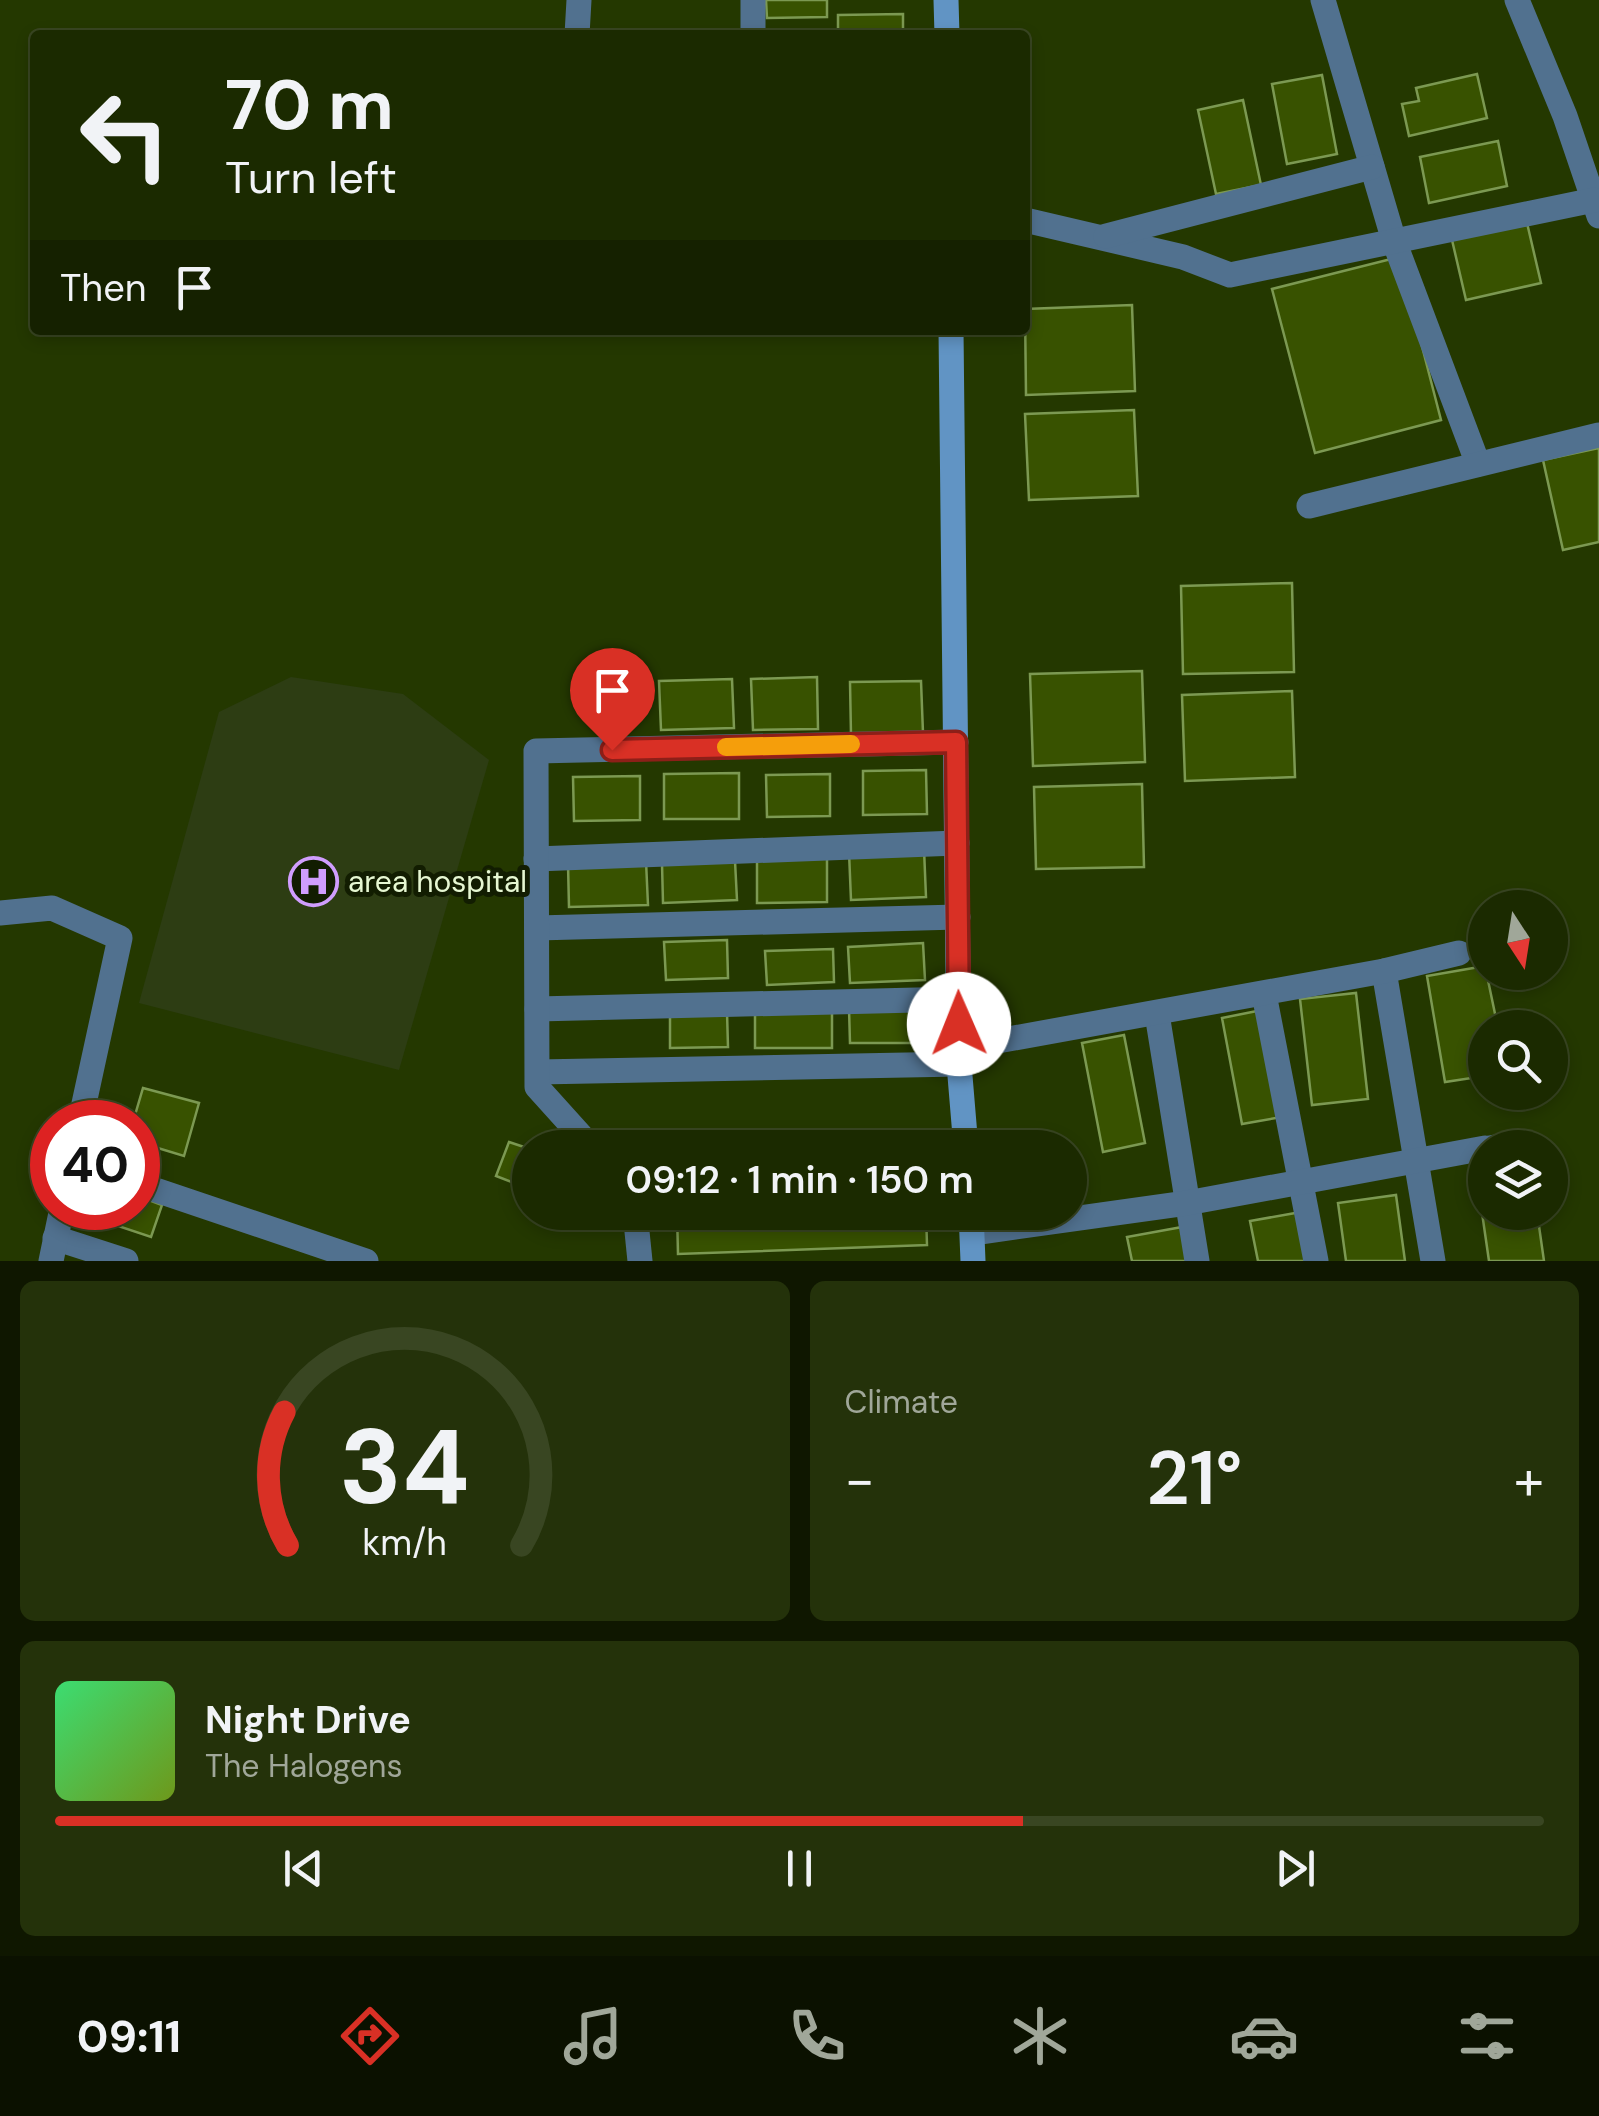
<!DOCTYPE html>
<html lang="en">
<head>
<meta charset="utf-8">
<style>
	body { margin:0; font-family:"DM Sans",sans-serif; background:#24320a; color:#f1f3f6; height:100vh; display:flex; flex-direction:column; font-size:38px; white-space:nowrap }
	* { box-sizing:border-box; margin:0 }
	p { font-size:32px; color:#a0a799 }
	.icon { flex:none; width:55px; height:55px; fill:none; stroke:currentColor; stroke-width:2; stroke-linecap:round; stroke-linejoin:round }
	.map { position:relative; height:1261px; overflow:hidden }
	.side { display:flex; flex-direction:column; gap:20px; padding:20px; background:#0f1700; flex:1 }
	.side>* { flex:none }
	.hud { position:absolute; left:30px; top:30px; width:1000px; height:305px; border-radius:10px; box-shadow:0 5px 15px #0003,0 0 0 2px #394622; background:#1b2a00; color:#f1f3f6; overflow:hidden }
	.needle { width:65px; rotate:168deg }
	.tools { position:absolute; left:1468px; top:890px; display:grid; gap:20px }
	.tools a { display:grid; place-items:center; width:100px; height:100px; border-radius:50%; background:#1b2a00; box-shadow:0 5px 15px #0003,0 0 0 2px #394622; font-size:50px }
	.speed { position:absolute; left:30px; top:1100px; display:flex; gap:20px; font-size:50px; font-weight:700; text-align:center }
	.speed>* { display:grid; place-content:center; width:130px; height:130px; border-radius:50%; background:#1b2a00; box-shadow:0 5px 15px #0003,0 0 0 2px #394622; line-height:1 }
	.speed .limit { border:15px solid #d22; background:#fff; color:#111 }
	.pin { position:absolute; display:grid; place-items:center; width:85px; height:85px; color:#fff; margin:-102px -42px; border-radius:50% 50% 50% 0; rotate:-45deg; box-shadow:0 0 10px #0007 }
	.pin .icon { rotate:45deg }
	.me { position:absolute; width:110px; margin:-55px; rotate:359deg; stroke-linejoin:round; filter:drop-shadow(0 0 8px #0008) }
	.turn { display:flex; align-items:center; gap:35px; height:210px; padding:0 30px; font-size:45px }
	.turn .icon { width:130px; height:130px; stroke-width:2.5 }
	.turn b { display:block; font-size:70px; line-height:85px }
	.then { display:flex; align-items:center; height:95px; padding:0 30px; background:#0003; gap:20px; font-size:38px }
	.big { font-size:75px; font-weight:600; line-height:1.1 }
	.side .tile { flex:1; display:flex; flex-direction:column; justify-content:center; gap:15px; min-width:0; padding:0 35px; border-radius:15px; background:#24320a }
	.side .dial { align-items:center; gap:0 }
	.dial svg { height:260px; overflow:visible; fill:none; stroke:#394622; stroke-width:7; stroke-linecap:round; text-anchor:middle }
	.dial text { fill:#f1f3f6; stroke:none }
	.song { display:flex; align-items:center; gap:30px }
	.cover { width:120px; height:120px; border-radius:15px; background:linear-gradient(135deg,hsl(140 70% 55%),hsl(80 70% 35%)) }
	.played { height:10px; border-radius:5px; background:linear-gradient(90deg,#d93025 65%,#394622 65%) }
	.keys { display:flex; justify-content:space-around; direction:ltr }
	.heat { display:flex; justify-content:space-between; align-items:center; font-size:55px; direction:ltr }
	.side .tiles { flex:1; display:grid; gap:20px; grid-template-columns:1fr 1fr }
	.tile:last-child { grid-column:span 2 }
	.trip { position:absolute; left:512px; top:1130px; width:575px; height:100px; border-radius:50px; background:#1b2a00; box-shadow:0 5px 15px #0003,0 0 0 2px #394622; font-weight:600; line-height:100px; text-align:center }
	.dock { display:flex; height:160px; justify-content:space-around; align-items:center; background:#0b1100; color:#a0a799 }
	.dock .icon { width:70px; height:70px }
	.dock .current { color:#d93025 }
	.dock b { font-size:45px; color:#f1f3f6 }
	.map>svg:first-child { display:block }
	.built { fill:#2d3d13 }
	.building { fill:#385200; stroke:#7c9952; stroke-width:2.5 }
	.lines { fill:none; stroke-linecap:round; stroke-linejoin:round }
	.street { stroke:#51718f; stroke-width:25 }
	.secondary { stroke:#6194c4; stroke-width:25 }
	.route-casing { stroke:#8d1f18; stroke-width:25 }
	.route { stroke:#d93025; stroke-width:18 }
	.slow { stroke:#f59e0b; stroke-width:18 }
	.labels { text-anchor:middle; dominant-baseline:central; stroke-width:10; stroke-linejoin:round; paint-order:stroke }
	.poi-label { font-size:30px; fill:#e6f7d2; stroke:#121d01; text-anchor:start }
</style>
</head>
<body>
<div class="map">
<svg width="1599" height="1261" viewBox="0 0 1599 1261">
	<rect width="100%" height="100%" fill="#243800"/>
	<path class="built" d="M291,677L403,694L489,760L399,1070L139,1003L219,712Z"/>
	<g class="building">
		<path d="M766,0H827V17L767,18Z"/>
		<path d="M903,14V35H838V15Z"/>
		<path d="M1477,74L1487,118L1409,136L1402,104L1419,101L1416,88Z"/>
		<path d="M1322,75L1337,154L1287,164L1272,84Z"/>
		<path d="M1243,100L1261,185L1216,194L1198,110Z"/>
		<path d="M1498,141L1507,186L1429,203L1420,157Z"/>
		<path d="M1527,223L1541,283L1466,300L1452,240Z"/>
		<path d="M1399,257L1441,420L1315,453L1272,289Z"/>
		<path d="M1132,305L1135,391L1026,395L1025,309Z"/>
		<path d="M1134,410L1138,496L1029,500L1025,414Z"/>
		<path d="M1599,448V542L1563,550L1543,460Z"/>
		<path d="M1292,583L1294,672L1183,674L1181,586Z"/>
		<path d="M1142,671L1145,762L1033,766L1030,674Z"/>
		<path d="M817,677L818,729L753,730L751,679Z"/>
		<path d="M732,679L734,728L661,730L659,681Z"/>
		<path d="M921,681L923,733L851,735L850,682Z"/>
		<path d="M1292,691L1295,777L1185,781L1182,695Z"/>
		<path d="M926,770L927,814L863,815V771Z"/>
		<path d="M739,773V819H664V774Z"/>
		<path d="M830,774V816L767,817L766,775Z"/>
		<path d="M640,776V820L574,821L573,777Z"/>
		<path d="M1142,784L1144,867L1036,869L1034,787Z"/>
		<path d="M924,849L926,897L851,900L849,852Z"/>
		<path d="M827,857V902L757,903V858Z"/>
		<path d="M646,861L648,905L569,907L568,864Z"/>
		<path d="M735,861L737,900L663,903L662,864Z"/>
		<path d="M727,940L728,978L666,980L664,942Z"/>
		<path d="M923,943L925,980L850,983L848,947Z"/>
		<path d="M833,949L834,982L767,985L765,951Z"/>
		<path d="M1485,966L1498,1028H1485V1076L1445,1082L1427,976Z"/>
		<path d="M1356,993L1368,1099L1312,1105L1300,999Z"/>
		<path d="M924,1006V1043H850L849,1008Z"/>
		<rect x="755" y="1010" width="77" height="38"/>
		<path d="M1262,1010L1282,1117L1242,1124L1222,1018Z"/>
		<path d="M727,1012L728,1047L670,1048V1013Z"/>
		<path d="M1124,1035L1145,1143L1103,1152L1082,1043Z"/>
		<path d="M143,1088L199,1103L184,1156L138,1142V1122H133Z"/>
		<path d="M509,1142L530,1149V1189L496,1176Z"/>
		<path d="M1485,1176V1212H1537L1544,1261H1489L1477,1178Z"/>
		<path d="M1396,1195L1405,1261H1346L1338,1203Z"/>
		<path d="M138,1196L162,1205L151,1237L85,1215L87,1208H138Z"/>
		<path d="M677,1212H926L927,1245L678,1254Z"/>
		<path d="M1301,1212L1310,1261H1258L1250,1221Z"/>
		<path d="M1182,1227L1188,1261H1132L1127,1237Z"/>
	</g>
	<g class="lines">
		<g class="street">
			<path d="M753,0V35"/>
			<path d="M1323,0L1394,241L1478,464"/>
			<path d="M1517,0L1565,116L1599,216"/>
			<path d="M577,35L579,0"/>
			<path d="M1025,220L1183,257L1230,275L1594,200"/>
			<path d="M1106,236L1372,167"/>
			<path d="M1309,506L1599,435"/>
			<path d="M536,859L957,843"/>
			<path d="M0,913L52,908L120,938L80,1122"/>
			<path d="M537,928L958,917"/>
			<path d="M1384,971L1433,1261"/>
			<path d="M1264,994L1316,1261"/>
			<path d="M537,1009L958,999"/>
			<path d="M1157,1014L1197,1261"/>
			<path d="M959,1048L1384,971L1459,953"/>
			<path d="M538,1072L959,1064"/>
			<path d="M592,1148L537,1087L536,751L956,742"/>
			<path d="M1490,1148L1517,1143"/>
			<path d="M138,1184L366,1261"/>
			<path d="M635,1212L640,1261"/>
			<path d="M973,1233L1187,1203L1485,1148"/>
			<path d="M55,1238L126,1261"/>
			<path d="M51,1261L62,1208"/>
		</g>
		<g class="secondary">
			<path d="M946,0L947,35"/>
			<path d="M951,330L959,1064L966,1148"/>
			<path d="M971,1212L973,1261"/>
		</g>
	</g>
	<g class="lines">
		<defs>
			<path id="route" d="M612,750L956,742L959,1024"/>
		</defs>
		<use href="#route" class="route-casing"/>
		<use href="#route" class="route"/>
		<path class="slow" d="M726,747L851,744"/>
	</g>
	<defs>
		<symbol id="hospital-ring" viewBox="-11 -11 22 22"><circle r="9.5" fill="#121d01" stroke="#d09dfe" stroke-width="1.5"/><path d="M-5-5h3v3.5h4V-5h3V5h-3V1.5h-4V5h-3Z" fill="#d09dfe"/></symbol>
	</defs>
	<g fill-rule="evenodd">
		<use href="#hospital-ring" x="286" y="854" width="55" height="55"/>
	</g>
	<g class="labels">
		<g class="poi-label">
			<text x="348" y="881">area hospital</text>
		</g>
	</g>
</svg>
<div class="tools">
<a><svg class="needle" viewBox="-14 -14 28 28"><path d="M0-13l5 13h-10z" fill="#e53935"/><path d="M0 13l5-13h-10z" fill="#a0a799"/></svg></a>
<a><svg class="icon" aria-label="search" viewBox="0 0 24 24"><circle cx="10" cy="10" r="6"/><path d="M15 15l6 6"/></svg></a>
<a><svg class="icon" aria-label="layers" viewBox="0 0 24 24"><path d="M12 4l9 5-9 5-9-5zM3 14l9 5 9-5"/></svg></a>
</div>
<div class="speed"><div class="limit">40</div></div>
<div class="pin" style="left:612px;top:750px;background:#d93025"><svg class="icon" aria-label="arrive" viewBox="0 0 24 24"><path d="M6 21V4h12l-3 4 3 4H6"/></svg></div>
<svg class="me" style="left:959px;top:1024px" viewBox="-20 -20 40 40"><circle r="19" fill="#fff"/><path d="M0-13L10 11 0 6-10 11z" fill="#d93025"/></svg>
<div class="trip">09:12 · 1 min · 150 m</div>
<div class="hud">
<div class="turn"><svg class="icon" aria-label="left" viewBox="0 0 24 24"><path d="M17 20v-9H6M10 6l-5 5 5 5"/></svg><div><b>70 m</b>Turn left</div></div>
<div class="then">Then<svg class="icon" aria-label="arrive" viewBox="0 0 24 24"><path d="M6 21V4h12l-3 4 3 4H6"/></svg></div>
</div>
</div>
<section class="side">
<div class="tiles">
<div class="tile dial"><svg viewBox="0 0 100 80">
<path d="M14 69A42 42 0 1 1 86 69"/>
<path d="M14 69A42 42 0 0 1 13 28" stroke="#d93025"/>
<text x="50" y="56" font-size="32" font-weight="700">34</text>
<text x="50" y="72" font-size="11">km/h</text>
</svg></div>
<div class="tile"><p>Climate</p>
<div class="heat"><a>−</a><b class="big">21°</b><a>+</a></div>
</div>
<div class="tile">
<div class="song"><i class="cover"></i><div><b>Night Drive</b><p>The Halogens</p></div></div>
<div class="played"></div>
<div class="keys"><svg class="icon" aria-label="previous" viewBox="0 0 24 24"><path d="M18 5L8 12l10 7zM5 5v14"/></svg><svg class="icon" aria-label="pause" viewBox="0 0 24 24"><path d="M8 5v14M16 5v14"/></svg><svg class="icon" aria-label="next" viewBox="0 0 24 24"><path d="M6 5l10 7-10 7zM19 5v14"/></svg></div>
</div>
</div>
</section>
<nav class="dock">
<b>09:11</b>
<svg class="icon current" aria-label="directions" viewBox="0 0 24 24"><path d="M12 3l9 9-9 9-9-9zM9 14v-3h6M13 9l2 2-2 2"/></svg>
<svg class="icon" aria-label="music" viewBox="0 0 24 24"><path d="M9 18V5l10-2v13"/><circle cx="6" cy="18" r="3"/><circle cx="16" cy="16" r="3"/></svg>
<svg class="icon" aria-label="phone" viewBox="0 0 24 24"><path d="M5 4h4l2 5-3 2q2 4 5 5l2-3 5 2v4C11 20 4 13 5 4z"/></svg>
<svg class="icon" aria-label="climate" viewBox="0 0 24 24"><path d="M12 3v18M4 7l16 10M4 17L20 7"/></svg>
<svg class="icon" aria-label="car" viewBox="0 0 24 24"><path d="M5 17H2v-5l4-1 3-4h7l3 4 3 1v5h-3M9 17h6M6 11h13"/><circle cx="7" cy="17" r="2"/><circle cx="17" cy="17" r="2"/></svg>
<svg class="icon" aria-label="filters" viewBox="0 0 24 24"><path d="M4 7h16M4 17h16"/><circle cx="9" cy="7" r="2"/><circle cx="15" cy="17" r="2"/></svg>
</nav>
</body>
</html>
